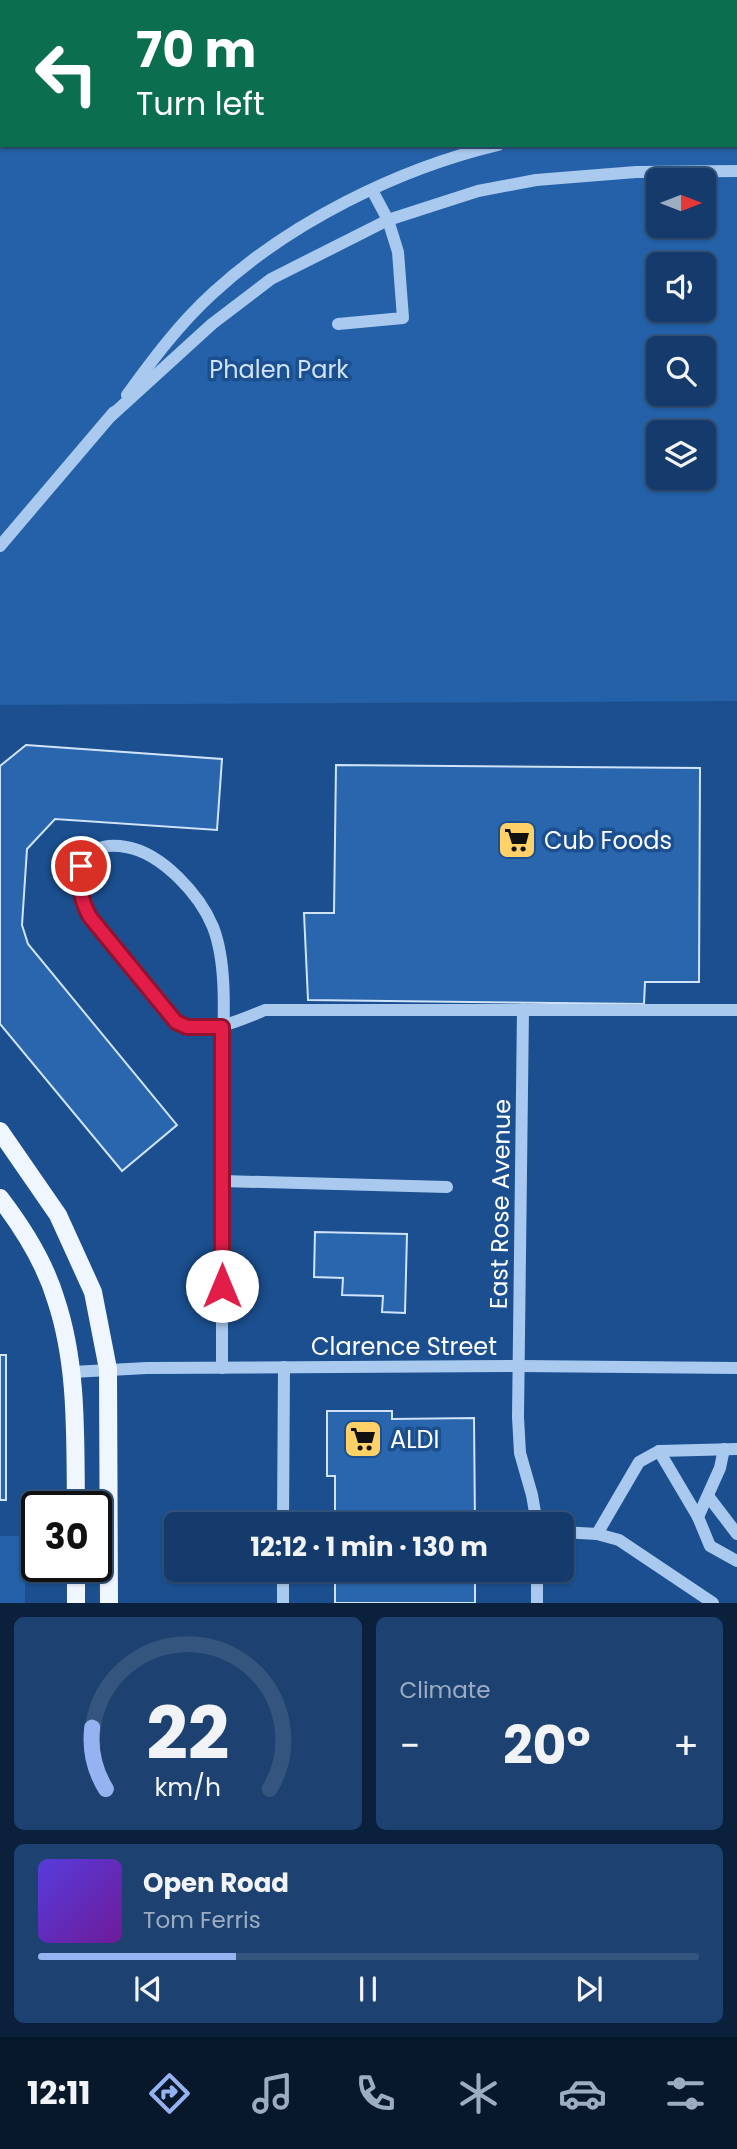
<!DOCTYPE html>
<html lang="en">
<head>
<meta charset="utf-8">
<style>
	body { margin:0; font-family:Poppins,sans-serif; background:#1d4271; color:#f1f3f6; height:100vh; display:flex; flex-direction:column; font-size:26px; white-space:nowrap }
	* { box-sizing:border-box; margin:0 }
	p { font-size:23px; color:#9dadc1 }
	.icon { flex:none; width:38px; height:38px; fill:none; stroke:currentColor; stroke-width:2; stroke-linecap:round; stroke-linejoin:round }
	.map { position:relative; height:1603px; overflow:hidden }
	.side { display:flex; flex-direction:column; gap:14px; padding:14px; background:#0b203b; flex:1 }
	.side>* { flex:none }
	.guide { position:absolute; left:0px; top:0px; width:738px; height:147px; box-shadow:0 2px 5px #0004,0 0 0 2px #33557e; background:#0b6e4f; color:#fff; overflow:hidden }
	.needle { width:46px; rotate:90deg }
	.fabs { position:absolute; left:646px; top:168px; display:grid; gap:14px }
	.fabs a { display:grid; place-items:center; width:70px; height:70px; border-radius:10px; background:#143b6b; box-shadow:0 2px 5px #0004,0 0 0 2px #33557e; font-size:35px }
	.speed { position:absolute; left:21px; top:1491px; display:flex; gap:14px; font-size:35px; font-weight:700; text-align:center }
	.speed>* { display:grid; place-content:center; width:91px; height:91px; border-radius:50%; background:#143b6b; box-shadow:0 2px 5px #0004,0 0 0 2px #33557e; line-height:1 }
	.speed .limit { border:4px solid #111; border-radius:10px; background:#fff; color:#111 }
	.pin { position:absolute; display:grid; place-items:center; width:60px; height:60px; color:#fff; margin:-30px; border:4px solid #fff; border-radius:50%; box-shadow:0 2px 7px #0007 }
	.me { position:absolute; width:77px; margin:-38px; rotate:0deg; stroke-linejoin:round; filter:drop-shadow(0 0 5px #0008) }
	.turn { display:flex; align-items:center; gap:24px; height:147px; padding:0 21px; font-size:32px }
	.turn .icon { width:91px; height:91px; stroke-width:2.5 }
	.turn b { display:block; font-size:49px; line-height:60px }
	.big { font-size:52px; font-weight:700; line-height:1.1 }
	.side .tile { flex:1; display:flex; flex-direction:column; justify-content:center; gap:10px; min-width:0; padding:0 24px; border-radius:10px; background:#1d4271 }
	.side .dial { align-items:center; gap:0 }
	.dial svg { height:182px; overflow:visible; fill:none; stroke:#33557e; stroke-width:7; stroke-linecap:round; text-anchor:middle }
	.dial text { fill:#f1f3f6; stroke:none }
	.song { display:flex; align-items:center; gap:21px }
	.cover { width:84px; height:84px; border-radius:10px; background:linear-gradient(135deg,hsl(250 70% 55%),hsl(280 70% 35%)) }
	.played { height:7px; border-radius:4px; background:linear-gradient(90deg,#95b2f1 30%,#33557e 30%) }
	.keys { display:flex; justify-content:space-around; direction:ltr }
	.heat { display:flex; justify-content:space-between; align-items:center; font-size:38px; direction:ltr }
	.side .tiles { flex:1; display:grid; gap:14px; grid-template-columns:1fr 1fr }
	.tile:last-child { grid-column:span 2 }
	.trip { position:absolute; left:164px; top:1512px; width:410px; height:70px; border-radius:10px; background:#143b6b; box-shadow:0 2px 5px #0004,0 0 0 2px #33557e; font-weight:700; line-height:70px; text-align:center }
	.dock { display:flex; height:112px; justify-content:space-around; align-items:center; background:#08182b; color:#9dadc1 }
	.dock .icon { width:49px; height:49px }
	.dock .active { color:#95b2f1 }
	.dock b { font-size:32px; color:#f1f3f6 }
	.map>svg:first-child { display:block }
	.green { fill:#2461a8; fill-rule:evenodd }
	.building { fill:#2a66ad; stroke:#cfe3fa; stroke-width:2 }
	.lines { fill:none; stroke-linecap:round; stroke-linejoin:round }
	.minor { stroke:#a9c9ee; stroke-width:12 }
	.major { stroke:#f0f6ff; stroke-width:18 }
	.route-casing { stroke:#92132f; stroke-width:18 }
	.route { stroke:#e11d48; stroke-width:12 }
	.labels { text-anchor:middle; dominant-baseline:central; stroke-width:7; stroke-linejoin:round; paint-order:stroke }
	.park-label { font-size:24px; fill:#cfe3fa; stroke:#1b4f8f }
	.poi-label { font-size:24px; fill:#fff; stroke:#1b4f8f; text-anchor:start }
	.street-label { font-size:24px; fill:#fff; stroke:#1b4f8f }
</style>
</head>
<body>
<div class="map">
<svg width="737" height="1603" viewBox="0 0 737 1603">
	<rect width="100%" height="100%" fill="#1b4f8f"/>
	<g class="green">
		<path d="M239,0H737V701L0,705V84L2,145H737V2H235ZM658,180H704V226H658ZM658,264H704V310H658ZM658,348H704V394H658ZM658,432H704V478H658Z"/>
		<rect x="0" y="1536" width="25" height="67"/>
	</g>
	<g class="building">
		<path d="M26,745L222,759L217,830L55,819L27,849L22,925L28,944L177,1125L122,1171L0,1024V766Z"/>
		<path d="M336,765L700,768L699,982H645L644,1004L308,1000L304,913H334Z"/>
		<path d="M315,1232L407,1234L405,1313L382,1312L383,1296L342,1295L343,1278L314,1277Z"/>
		<rect x="0" y="1355" width="6" height="145"/>
		<path d="M327,1411H392V1419L474,1418L475,1524H335V1476H327Z"/>
		<rect x="335" y="1570" width="140" height="33"/>
	</g>
	<g class="lines">
		<g class="minor">
			<path d="M192,2L197,0"/>
			<path d="M0,69L2,68"/>
			<path d="M338,324L403,318L398,252L388,220L372,190"/>
			<path d="M127,395C153,359 180,323 213,293C289,223 397,169 498,145"/>
			<path d="M111,416L212,324L271,279L388,220L478,191L536,180L636,172L737,171"/>
			<path d="M0,546L114,412"/>
			<path d="M523,1009L518,1417L520,1453L532,1495L537,1524"/>
			<path d="M222,1181L447,1187"/>
			<path d="M222,1368C222,1274 222,1180 222,1086C222,1039 230,970 213,927C200,895 162,853 126,847C77,838 71,883 90,917L176,1022C209,1036 235,1022 265,1010H737"/>
			<path d="M72,1372L147,1368L519,1366L737,1368"/>
			<path d="M659,1451L698,1517L710,1546L737,1561"/>
			<path d="M708,1496L737,1534"/>
			<path d="M698,1517L720,1468L724,1449"/>
			<path d="M283,1524L284,1367"/>
			<path d="M562,1532L597,1534L619,1540L713,1603"/>
			<path d="M597,1534L639,1462L659,1451L737,1449"/>
			<path d="M283,1570V1603"/>
			<path d="M537,1603V1570"/>
		</g>
		<g class="major">
			<path d="M0,1131L58,1215L93,1292L108,1369L109,1603"/>
			<path d="M0,1198C23,1228 45,1263 56,1300C78,1366 75,1438 76,1507"/>
			<path d="M76,1566V1603"/>
		</g>
	</g>
	<g class="lines">
		<defs>
			<path id="route" d="M81,866C79,886 80,899 90,917L176,1022L187,1027H222V1286"/>
		</defs>
		<use href="#route" class="route-casing"/>
		<use href="#route" class="route"/>
	</g>
	<defs>
		<symbol id="supermarket-square" viewBox="-11 -11 22 22"><rect x="-9" y="-9" width="18" height="18" rx="4" fill="#ffd166" stroke="#1b4f8f"/><path d="M-6-5.5h2.5l.6 2H6L4.5 2H-2.5L-4.4-4H-6ZM-1.5 3.2a1.3 1.3 0 1 0 .1 0ZM3 3.2a1.3 1.3 0 1 0 .1 0Z" fill="#111"/></symbol>
	</defs>
	<g fill-rule="evenodd">
		<use href="#supermarket-square" x="495" y="818" width="44" height="44"/>
		<use href="#supermarket-square" x="341" y="1417" width="44" height="44"/>
	</g>
	<g class="labels">
		<g class="park-label">
			<text x="279" y="369">Phalen Park</text>
		</g>
		<g class="poi-label">
			<text x="544" y="840">Cub Foods</text>
			<text x="390" y="1439">ALDI</text>
		</g>
		<g class="street-label">
			<text transform="translate(500 1204) rotate(-89)">East Rose Avenue</text>
			<text x="404" y="1346">Clarence Street</text>
		</g>
	</g>
</svg>
<div class="fabs">
<a><svg class="needle" viewBox="-14 -14 28 28"><path d="M0-13l5 13h-10z" fill="#e53935"/><path d="M0 13l5-13h-10z" fill="#9dadc1"/></svg></a>
<a><svg class="icon" aria-label="sound" viewBox="0 0 24 24"><path d="M4 9h4l5-4v14l-5-4H4zM17 9q2 3 0 6"/></svg></a>
<a><svg class="icon" aria-label="search" viewBox="0 0 24 24"><circle cx="10" cy="10" r="6"/><path d="M15 15l6 6"/></svg></a>
<a><svg class="icon" aria-label="layers" viewBox="0 0 24 24"><path d="M12 4l9 5-9 5-9-5zM3 14l9 5 9-5"/></svg></a>
</div>
<div class="speed"><div class="limit">30</div></div>
<div class="pin" style="left:81px;top:866px;background:#d93025"><svg class="icon" aria-label="arrive" viewBox="0 0 24 24"><path d="M6 21V4h12l-3 4 3 4H6"/></svg></div>
<svg class="me" style="left:222px;top:1286px" viewBox="-20 -20 40 40"><circle r="19" fill="#fff"/><path d="M0-13L10 11 0 6-10 11z" fill="#e11d48"/></svg>
<div class="trip">12:12 · 1 min · 130 m</div>
<div class="guide">
<div class="turn"><svg class="icon" aria-label="left" viewBox="0 0 24 24"><path d="M17 20v-9H6M10 6l-5 5 5 5"/></svg><div><b>70 m</b>Turn left</div></div>
</div>
</div>
<section class="side">
<div class="tiles">
<div class="tile dial"><svg viewBox="0 0 100 80">
<path d="M14 69A42 42 0 1 1 86 69"/>
<path d="M14 69A42 42 0 0 1 8 42" stroke="#95b2f1"/>
<text x="50" y="56" font-size="32" font-weight="700">22</text>
<text x="50" y="72" font-size="11">km/h</text>
</svg></div>
<div class="tile"><p>Climate</p>
<div class="heat"><a>−</a><b class="big">20°</b><a>+</a></div>
</div>
<div class="tile">
<div class="song"><i class="cover"></i><div><b>Open Road</b><p>Tom Ferris</p></div></div>
<div class="played"></div>
<div class="keys"><svg class="icon" aria-label="previous" viewBox="0 0 24 24"><path d="M18 5L8 12l10 7zM5 5v14"/></svg><svg class="icon" aria-label="pause" viewBox="0 0 24 24"><path d="M8 5v14M16 5v14"/></svg><svg class="icon" aria-label="next" viewBox="0 0 24 24"><path d="M6 5l10 7-10 7zM19 5v14"/></svg></div>
</div>
</div>
</section>
<nav class="dock">
<b>12:11</b>
<svg class="icon active" aria-label="directions" viewBox="0 0 24 24"><path d="M12 3l9 9-9 9-9-9zM9 14v-3h6M13 9l2 2-2 2"/></svg>
<svg class="icon" aria-label="music" viewBox="0 0 24 24"><path d="M9 18V5l10-2v13"/><circle cx="6" cy="18" r="3"/><circle cx="16" cy="16" r="3"/></svg>
<svg class="icon" aria-label="phone" viewBox="0 0 24 24"><path d="M5 4h4l2 5-3 2q2 4 5 5l2-3 5 2v4C11 20 4 13 5 4z"/></svg>
<svg class="icon" aria-label="climate" viewBox="0 0 24 24"><path d="M12 3v18M4 7l16 10M4 17L20 7"/></svg>
<svg class="icon" aria-label="car" viewBox="0 0 24 24"><path d="M5 17H2v-5l4-1 3-4h7l3 4 3 1v5h-3M9 17h6M6 11h13"/><circle cx="7" cy="17" r="2"/><circle cx="17" cy="17" r="2"/></svg>
<svg class="icon" aria-label="filters" viewBox="0 0 24 24"><path d="M4 7h16M4 17h16"/><circle cx="9" cy="7" r="2"/><circle cx="15" cy="17" r="2"/></svg>
</nav>
</body>
</html>
